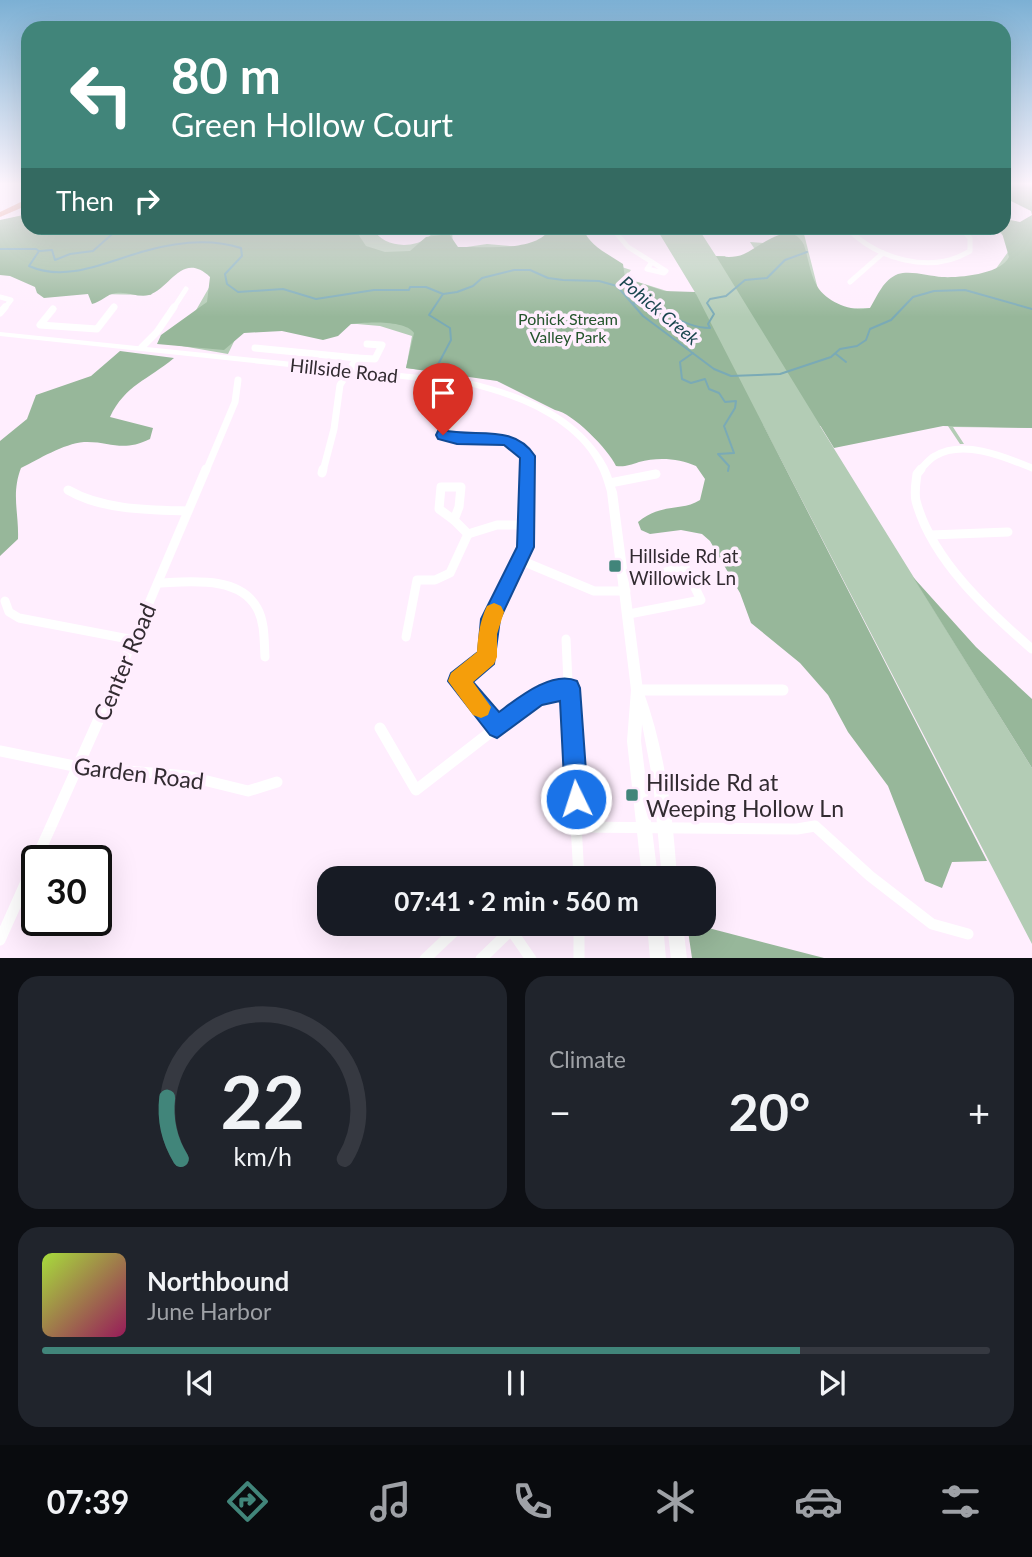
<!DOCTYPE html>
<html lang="en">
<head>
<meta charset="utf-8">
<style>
	body { margin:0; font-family:Lato,sans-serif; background:#20242c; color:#f1f3f6; height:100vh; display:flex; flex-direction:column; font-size:26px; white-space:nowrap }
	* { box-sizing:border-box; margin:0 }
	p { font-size:23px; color:#9ea1a6 }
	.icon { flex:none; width:38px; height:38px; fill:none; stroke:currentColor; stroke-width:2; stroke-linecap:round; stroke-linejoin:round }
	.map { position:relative; height:958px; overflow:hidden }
	.drawer { display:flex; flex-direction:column; gap:18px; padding:18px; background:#0d0f14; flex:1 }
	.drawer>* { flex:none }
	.hud { position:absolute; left:21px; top:21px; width:990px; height:214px; border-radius:21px; box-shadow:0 7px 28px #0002; background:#41857a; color:#fff; overflow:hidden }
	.speed { position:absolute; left:21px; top:845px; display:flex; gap:14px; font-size:35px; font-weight:700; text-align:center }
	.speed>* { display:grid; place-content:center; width:91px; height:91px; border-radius:50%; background:#171b24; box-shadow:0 7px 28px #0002; line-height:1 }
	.speed .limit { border:4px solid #111; border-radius:10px; background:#fff; color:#111 }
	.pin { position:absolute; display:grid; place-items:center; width:60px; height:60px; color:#fff; margin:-72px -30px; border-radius:50% 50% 50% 0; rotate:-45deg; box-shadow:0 0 7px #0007 }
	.pin .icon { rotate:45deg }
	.me { position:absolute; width:77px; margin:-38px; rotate:356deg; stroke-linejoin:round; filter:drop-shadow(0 0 5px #0008) }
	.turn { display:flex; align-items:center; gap:24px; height:147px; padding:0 35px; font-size:32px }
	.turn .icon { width:91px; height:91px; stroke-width:2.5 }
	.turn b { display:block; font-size:49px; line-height:60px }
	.then { display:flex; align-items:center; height:66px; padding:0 35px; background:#0003; gap:14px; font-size:26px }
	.big { font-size:52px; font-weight:700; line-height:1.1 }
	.drawer .card { flex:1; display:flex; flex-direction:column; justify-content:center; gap:10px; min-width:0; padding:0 24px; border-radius:21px; background:#20242c }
	.drawer .dial { align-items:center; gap:0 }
	.dial svg { height:182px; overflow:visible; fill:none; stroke:#363941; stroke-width:7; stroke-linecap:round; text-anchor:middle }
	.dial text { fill:#f1f3f6; stroke:none }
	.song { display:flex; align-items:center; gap:21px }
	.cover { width:84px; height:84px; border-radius:10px; background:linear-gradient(135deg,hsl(80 70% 55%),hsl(330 70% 35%)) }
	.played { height:7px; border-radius:4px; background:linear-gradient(90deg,#41857a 80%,#363941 80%) }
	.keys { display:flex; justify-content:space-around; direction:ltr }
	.heat { display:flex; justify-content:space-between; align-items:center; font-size:38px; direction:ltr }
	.drawer .tiles { flex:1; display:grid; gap:18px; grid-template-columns:1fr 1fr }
	.card:last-child { grid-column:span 2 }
	.trip { position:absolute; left:317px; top:866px; width:399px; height:70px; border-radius:21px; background:#171b24; box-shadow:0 7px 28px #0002; font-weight:700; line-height:70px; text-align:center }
	.dock { display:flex; height:112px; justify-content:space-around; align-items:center; background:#090b0e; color:#9ea1a6 }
	.dock .icon { width:49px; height:49px }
	.dock .current { color:#41857a }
	.dock b { font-size:32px; color:#f1f3f6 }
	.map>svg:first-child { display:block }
	.green { fill:#b3ccb5 }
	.forest { fill:#97b79a }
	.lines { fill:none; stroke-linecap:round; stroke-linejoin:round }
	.stream { stroke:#7aaab6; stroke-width:2 }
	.minor-far3 { stroke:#fff; stroke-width:5 }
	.minor-far2 { stroke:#fff; stroke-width:7 }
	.minor-far1 { stroke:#fff; stroke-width:9 }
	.minor { stroke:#fff; stroke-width:11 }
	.tertiary { fill:#fff; fill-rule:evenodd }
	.primary { fill:#e6a494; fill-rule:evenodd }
	.route { fill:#1a73e8; stroke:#114b97; stroke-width:2 }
	.slow { fill:#f59e0b }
	.poi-dot { fill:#41857a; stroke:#ffeefe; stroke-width:2.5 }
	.labels { text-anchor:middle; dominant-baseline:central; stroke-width:7; stroke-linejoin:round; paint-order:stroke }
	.far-park-label { font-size:16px; fill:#24542c; stroke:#ffeefe }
	.far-water-label { font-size:18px; font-style:italic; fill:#1a464f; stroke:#ffeefe }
	.street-label { font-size:19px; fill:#322b31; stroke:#ffeefe }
	.poi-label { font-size:19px; fill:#322b31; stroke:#ffeefe; text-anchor:start }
	.near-street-label { font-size:23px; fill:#322b31; stroke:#ffeefe }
	.near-poi-label { font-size:23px; fill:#322b31; stroke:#ffeefe; text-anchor:start }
</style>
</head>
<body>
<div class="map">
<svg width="1032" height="959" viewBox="0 0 1032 959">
	<rect width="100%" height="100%" fill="#ffeefe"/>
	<path class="green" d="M1032,221V428L953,427L964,444H960L948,426H820L1032,768V944L763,425L608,451L568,412L494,379L406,368L412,336L380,326L357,324L242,325L228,354L176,345L222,265L170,267L151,295L97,294L0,224L28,228H373C380,243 400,248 417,243C433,238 431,228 452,228L453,249L487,244L531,248L547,243L631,270L625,278L683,296L696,294L656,228H698L716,256H725L731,265L764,263L750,242L780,244L779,234H804L823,309L870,308L929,280L990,277L1013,245L995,228Z"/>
	<g class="forest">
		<path d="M1005,183H1032V428L943,426L834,448L716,256C726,257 735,258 744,254C761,246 791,218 804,245C808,257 810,273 816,284C824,301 852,313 870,308C878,295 883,280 898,274C910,270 930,276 942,277C960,278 1001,274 1009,257L1002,233L996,228H1004L1005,219L1020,222L1032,215L1031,211L1005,198Z"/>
		<path d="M28,214V228H354L366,246L385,252L410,251L426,237L449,234L458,247C485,246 536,253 551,228H583C589,246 607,253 623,264L625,278L664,291L695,292L987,861L952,862L942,888L925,881L888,786L848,732L828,695L800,663L751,623L740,593L710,541L702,534L681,530L650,534L641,530L638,522C663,502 681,512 700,500L705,479L696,466C679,458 657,457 639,462C630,465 625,467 616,466C608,449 573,413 555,410L497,381L406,368L414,333C406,320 366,322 351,324L338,336L323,340L282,331L244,333L224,350L157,344L161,335L207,302L210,277C182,251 171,288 149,295C139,298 127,291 116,293C107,294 101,302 92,304L88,294L44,298L37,293L35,287L10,276L0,275V220Z"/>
		<path d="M120,351L174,358C148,380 125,385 110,417L153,428L150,439C121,453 111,441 84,442C63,444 39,459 21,468C11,494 19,513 18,539L0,556V441L27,419L36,395L91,376Z"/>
		<path d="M913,577L976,647L1032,699V768Z"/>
		<path d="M687,924H693L824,958H692Z"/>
	</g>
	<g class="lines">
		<g class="stream">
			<path d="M0,249H36L39,251L29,266C67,283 108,261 145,251C177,242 209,238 241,248L242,256L225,274L227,284L238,292L283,289L316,299L374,290H409L410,287H426L443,294L457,292L473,286L482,278L514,270H530L548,278L563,280L599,281L617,286L643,316L714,369L731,376L780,374L831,357L840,349L857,346L866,340L870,329L891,320L913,297L934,291L965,290L1032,309"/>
			<path d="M40,251L52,250L55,260L70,254L93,251L119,228"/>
			<path d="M633,303C660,306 683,328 710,328L708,324L714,314L707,303L710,299L726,296L745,280L767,278L785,260L807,252"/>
			<path d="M693,353L680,362L682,379L691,383L705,379L709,389L719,393L725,402L736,401L735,408L724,426L734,453L718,454L729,466L728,471"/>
			<path d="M836,354L846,362"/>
			<path d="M433,374L451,340L450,328L429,315L443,294"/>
		</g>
		<g class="minor-far3">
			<path d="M395,228L404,231L414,228"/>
			<path d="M462,228L468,231H516L526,228"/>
			<path d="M612,228L628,247L652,262"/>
			<path d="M759,228L772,234"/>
			<path d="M847,228C877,259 931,275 970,251V238L961,228"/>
			<path d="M905,228L908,231"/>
			<path d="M652,262L666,271L664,273L647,269Z"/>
			<path d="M850,282L883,253"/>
			<path d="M0,297L11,300L4,309"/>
			<path d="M173,309L186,289"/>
		</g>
		<g class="minor-far2">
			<path d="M53,309L40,325L97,329L114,307"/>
			<path d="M0,313L5,307"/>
			<path d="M142,347L157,332L174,307"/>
			<path d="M255,348L357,358"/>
			<path d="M466,407L443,435L457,439H507L528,456V471"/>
			<path d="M206,471L235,402L238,380"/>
			<path d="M323,471L334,429L340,385L357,358L375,359L382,345L367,344"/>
			<path d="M919,471C924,466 929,459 935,456C964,439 1005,457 1032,468"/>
		</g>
		<g class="minor-far1">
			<path d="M921,469L917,474C916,482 914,492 916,501C932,560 987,610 1032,649"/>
			<path d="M322,473L323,469"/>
			<path d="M610,483L656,474"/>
			<path d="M441,487H461L459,507L454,520L439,509Z"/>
			<path d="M68,490C102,510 149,510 187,511"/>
			<path d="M454,520L468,534"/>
			<path d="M468,534L497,525H526"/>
			<path d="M931,535L1008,532"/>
			<path d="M520,560L594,591H626"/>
			<path d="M158,583C189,582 239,575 257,608C265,622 264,641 265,657"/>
			<path d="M5,601L9,612L19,618L134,640"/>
			<path d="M629,614L701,600L684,565L661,574"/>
			<path d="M406,637L417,580H435L450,573L468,534"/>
			<path d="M566,639L568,683"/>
			<path d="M115,683L206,469"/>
			<path d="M460,683L458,681L487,657L491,619L526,547L528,469"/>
		</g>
		<g class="minor">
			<path d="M458,681L497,727"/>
			<path d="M568,681L579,878"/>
			<path d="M637,690H783"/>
			<path d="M380,728L416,790L537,696L569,688"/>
			<path d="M0,751L79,767L187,776L248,791L277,782"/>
			<path d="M578,827L797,829L815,826L870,876L932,924L968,934"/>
			<path d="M507,924L531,959"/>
			<path d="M579,924V959"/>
			<path d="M0,940L116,681"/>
			<path d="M425,959L462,924"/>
			<path d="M481,959L511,930"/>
		</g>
		<g class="tertiary">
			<path d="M0,332L468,380C523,393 579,414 607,466C611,474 614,484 617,492L643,690C665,750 673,815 677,878H662L653,782L642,724L641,741L658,878H642L627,741L631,690L607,492C605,485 603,478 600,471C578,421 518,398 468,386L0,336Z"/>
			<path d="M647,924H663L666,959H650Z"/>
			<path d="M667,924H683L687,959H671Z"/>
		</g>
		<path class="primary" d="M25,200H28V205L0,217V212Z"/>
	</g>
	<linearGradient id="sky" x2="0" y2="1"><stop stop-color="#7cb0d4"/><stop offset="0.58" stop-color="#fff7ff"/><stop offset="1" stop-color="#fff7ff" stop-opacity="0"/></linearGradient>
	<rect width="1032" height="317" fill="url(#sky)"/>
	<path class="route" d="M443,430C475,438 514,423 535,456L534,547L500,619L494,664L473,682L499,712C518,698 552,670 577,681L580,688L588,799L584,807L576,811L568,807L565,799L560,701L542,705L497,738L490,735L448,681L451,673L478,652L481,619L517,547L520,458L504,445L457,444L438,439L436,435L438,431Z"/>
	<path class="slow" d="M494,603L501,606L504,612L497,634V657L494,664L473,682L491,707L488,715L481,718L473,715L448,681L451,673L477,652C478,635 480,621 487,606Z"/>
	<g class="poi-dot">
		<rect x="608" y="559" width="14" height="14" rx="3.5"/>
		<rect x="625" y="788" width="14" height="14" rx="3.5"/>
	</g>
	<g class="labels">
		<g class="far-park-label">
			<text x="568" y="318">Pohick Stream<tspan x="568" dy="18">Valley Park</tspan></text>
		</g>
		<g class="far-water-label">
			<text transform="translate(660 310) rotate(40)">Pohick Creek</text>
		</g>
		<g class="street-label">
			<text transform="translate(344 370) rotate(6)">Hillside Road</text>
		</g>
		<g class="poi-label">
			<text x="629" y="555">Hillside Rd at<tspan x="629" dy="22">Willowick Ln</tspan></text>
		</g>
		<g class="near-street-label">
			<text transform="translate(124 662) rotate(-67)">Center Road</text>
			<text transform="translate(139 773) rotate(7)">Garden Road</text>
		</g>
		<g class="near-poi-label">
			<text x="646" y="782">Hillside Rd at<tspan x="646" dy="26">Weeping Hollow Ln</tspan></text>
		</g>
	</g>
</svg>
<div class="speed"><div class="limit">30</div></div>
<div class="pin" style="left:443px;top:435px;background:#d93025"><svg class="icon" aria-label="arrive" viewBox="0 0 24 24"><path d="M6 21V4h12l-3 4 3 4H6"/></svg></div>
<svg class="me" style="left:576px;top:799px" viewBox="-20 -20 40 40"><circle r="17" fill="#1a73e8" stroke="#fff" stroke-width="3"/><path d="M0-11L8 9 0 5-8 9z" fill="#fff"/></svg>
<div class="trip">07:41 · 2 min · 560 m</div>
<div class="hud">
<div class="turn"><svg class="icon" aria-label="left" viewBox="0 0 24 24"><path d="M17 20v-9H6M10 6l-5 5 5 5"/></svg><div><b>80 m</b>Green Hollow Court</div></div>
<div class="then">Then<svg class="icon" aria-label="right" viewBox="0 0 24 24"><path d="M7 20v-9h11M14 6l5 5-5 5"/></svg></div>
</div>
</div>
<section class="drawer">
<div class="tiles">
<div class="card dial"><svg viewBox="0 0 100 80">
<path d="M14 69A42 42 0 1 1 86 69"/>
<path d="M14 69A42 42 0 0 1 8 42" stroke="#41857a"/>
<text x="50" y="56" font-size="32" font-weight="700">22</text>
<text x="50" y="72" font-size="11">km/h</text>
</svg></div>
<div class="card"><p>Climate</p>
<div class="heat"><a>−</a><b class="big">20°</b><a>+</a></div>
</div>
<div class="card">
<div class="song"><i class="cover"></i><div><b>Northbound</b><p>June Harbor</p></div></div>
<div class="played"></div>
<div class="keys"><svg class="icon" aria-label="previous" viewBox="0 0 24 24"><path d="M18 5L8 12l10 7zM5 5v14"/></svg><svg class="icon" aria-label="pause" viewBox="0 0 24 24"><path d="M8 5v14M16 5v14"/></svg><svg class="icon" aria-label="next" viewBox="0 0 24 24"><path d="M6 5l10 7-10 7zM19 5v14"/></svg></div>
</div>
</div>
</section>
<nav class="dock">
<b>07:39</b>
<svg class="icon current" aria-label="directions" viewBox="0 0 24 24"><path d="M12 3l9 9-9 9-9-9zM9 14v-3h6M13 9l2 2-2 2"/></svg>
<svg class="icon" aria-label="music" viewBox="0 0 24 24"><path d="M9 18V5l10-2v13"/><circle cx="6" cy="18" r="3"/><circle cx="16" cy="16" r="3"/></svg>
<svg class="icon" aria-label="phone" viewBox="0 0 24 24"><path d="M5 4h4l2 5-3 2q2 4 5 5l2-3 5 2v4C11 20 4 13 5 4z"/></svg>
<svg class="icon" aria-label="climate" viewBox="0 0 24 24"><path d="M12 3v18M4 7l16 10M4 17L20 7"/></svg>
<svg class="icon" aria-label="car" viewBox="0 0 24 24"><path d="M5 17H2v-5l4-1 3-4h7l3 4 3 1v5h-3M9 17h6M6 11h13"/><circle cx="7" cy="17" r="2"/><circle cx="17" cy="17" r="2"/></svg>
<svg class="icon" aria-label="filters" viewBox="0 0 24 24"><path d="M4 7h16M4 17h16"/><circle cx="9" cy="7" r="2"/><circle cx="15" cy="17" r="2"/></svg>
</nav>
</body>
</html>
